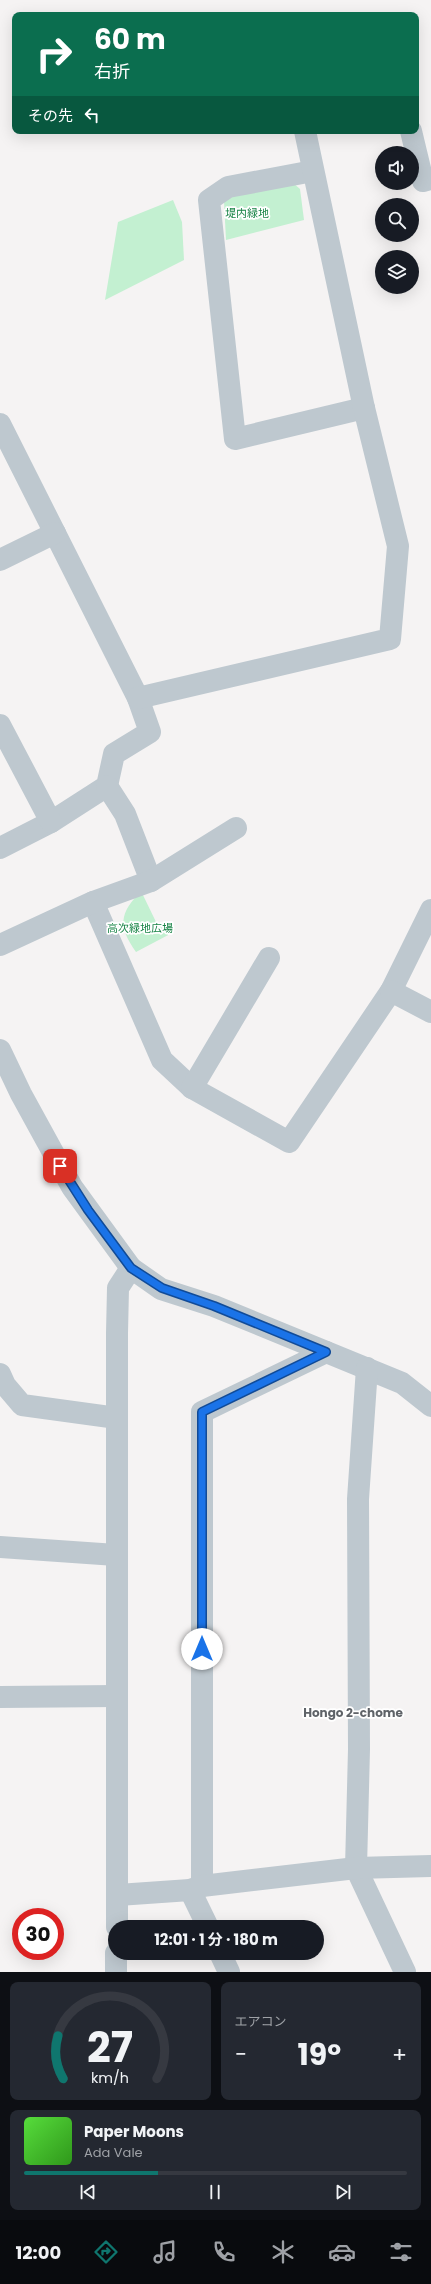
<!DOCTYPE html>
<html lang="ja">
<head>
<meta charset="utf-8">
<style>
	body { margin:0; font-family:Poppins,"Noto Sans JP",sans-serif; background:#242831; color:#f1f3f6; height:100vh; display:flex; flex-direction:column; font-size:15px; white-space:nowrap }
	* { box-sizing:border-box; margin:0 }
	p { font-size:13px; color:#9ea1a6 }
	.icon { flex:none; width:22px; height:22px; fill:none; stroke:currentColor; stroke-width:2; stroke-linecap:round; stroke-linejoin:round }
	.map { position:relative; height:1972px; overflow:hidden }
	.details { display:flex; flex-direction:column; gap:10px; padding:10px; background:#0d0f14; flex:1 }
	.details>* { flex:none }
	.guide { position:absolute; left:12px; top:12px; width:407px; height:122px; border-radius:8px; box-shadow:0 4px 16px #0002; background:#0b6e4f; color:#fff; overflow:hidden }
	.buttons { position:absolute; left:375px; top:146px; display:grid; gap:8px }
	.buttons a { display:grid; place-items:center; width:44px; height:44px; border-radius:50%; background:#171b24; box-shadow:0 4px 16px #0002; font-size:20px }
	.speed { position:absolute; left:12px; top:1908px; display:flex; gap:8px; font-size:20px; font-weight:700; text-align:center }
	.speed>* { display:grid; place-content:center; width:52px; height:52px; border-radius:50%; background:#171b24; box-shadow:0 4px 16px #0002; line-height:1 }
	.speed .limit { border:6px solid #d22; background:#fff; color:#111 }
	.pin { position:absolute; display:grid; place-items:center; width:34px; height:34px; color:#fff; margin:-17px; border-radius:8px; box-shadow:0 2px 6px #0006 }
	.me { position:absolute; width:44px; margin:-22px; rotate:0deg; stroke-linejoin:round; filter:drop-shadow(0 0 3px #0008) }
	.turn { display:flex; align-items:center; gap:14px; height:84px; padding:0 16px; font-size:18px }
	.turn .icon { width:52px; height:52px; stroke-width:2.5 }
	.turn b { display:block; font-size:28px; line-height:34px }
	.then { display:flex; align-items:center; height:38px; padding:0 16px; background:#0003; gap:8px; font-size:15px }
	.big { font-size:30px; font-weight:700; line-height:1.1 }
	.details .card { flex:1; display:flex; flex-direction:column; justify-content:center; gap:6px; min-width:0; padding:0 14px; border-radius:8px; background:#242831 }
	.details .dial { align-items:center; gap:0 }
	.dial svg { height:104px; overflow:visible; fill:none; stroke:#363941; stroke-width:7; stroke-linecap:round; text-anchor:middle }
	.dial text { fill:#f1f3f6; stroke:none }
	.song { display:flex; align-items:center; gap:12px }
	.cover { width:48px; height:48px; border-radius:6px; background:linear-gradient(135deg,hsl(110 70% 55%),hsl(110 70% 35%)) }
	.played { height:4px; border-radius:2px; background:linear-gradient(90deg,#0f766e 35%,#363941 35%) }
	.keys { display:flex; justify-content:space-around; direction:ltr }
	.heat { display:flex; justify-content:space-between; align-items:center; font-size:22px; direction:ltr }
	.details .tiles { flex:1; display:grid; gap:10px; grid-template-columns:1fr 1fr }
	.card:last-child { grid-column:span 2 }
	.trip { position:absolute; left:108px; top:1920px; width:216px; height:40px; border-radius:20px; background:#171b24; box-shadow:0 4px 16px #0002; font-weight:700; line-height:40px; text-align:center }
	.menu { display:flex; height:64px; justify-content:space-around; align-items:center; background:#090b0e; color:#9ea1a6 }
	.menu .icon { width:28px; height:28px }
	.menu .active { color:#0f766e }
	.menu b { font-size:18px; color:#f1f3f6 }
	.map>svg:first-child { display:block }
	.park { fill:#c3f0d1 }
	.lines { fill:none; stroke-linecap:round; stroke-linejoin:round }
	.street { stroke:#bec8cf; stroke-width:22 }
	.route-casing { stroke:#114b97; stroke-width:10 }
	.route { stroke:#1a73e8; stroke-width:7 }
	.labels { text-anchor:middle; dominant-baseline:central; stroke-width:3.5; stroke-linejoin:round; paint-order:stroke }
	.park-label { font-size:11px; fill:#188446; stroke:#fff }
	.neighbourhood-label { font-size:12px; font-weight:bold; fill:#5f6368; stroke:#fff }
</style>
</head>
<body>
<div class="map">
<svg width="431" height="1972" viewBox="0 0 431 1972">
	<rect width="100%" height="100%" fill="#f5f3f3"/>
	<g class="park">
		<path d="M292,182L300,189L304,220L226,240L224,201L234,194Z"/>
		<path d="M173,200L182,222L184,260L105,300L118,222Z"/>
		<path d="M141,891L157,924L166,925L172,933L136,952C118,926 119,914 141,891Z"/>
	</g>
	<g class="lines">
		<g class="street">
			<path d="M411,131L423,181L431,179"/>
			<path d="M313,171L228,187L209,200L235,439L364,408"/>
			<path d="M0,424L138,698L150,732L114,754L107,786L51,822L0,848"/>
			<path d="M0,560L55,533"/>
			<path d="M138,698L390,639L398,546L364,408L305,131"/>
			<path d="M0,725L51,822"/>
			<path d="M107,786L125,814L151,881"/>
			<path d="M93,902L162,1060L192,1088L289,1142L391,991L431,910"/>
			<path d="M0,945L93,902L151,881L236,828"/>
			<path d="M391,991L431,1012"/>
			<path d="M0,1050L21,1094L72,1187L131,1268L161,1289L214,1306L402,1383L431,1406"/>
			<path d="M192,1088L269,958"/>
			<path d="M367,1368L358,1499L359,1749L356,1868L405,1972"/>
			<path d="M0,1374L5,1385L22,1405L117,1418"/>
			<path d="M0,1547L116,1555"/>
			<path d="M0,1697L117,1696"/>
			<path d="M202,1886V1412L326,1352"/>
			<path d="M190,1890L208,1927"/>
			<path d="M118,1895L190,1890L202,1886L356,1868L431,1866"/>
			<path d="M117,1927V1333L118,1288L131,1268"/>
			<path d="M220,1953L229,1972"/>
			<path d="M116,1972V1953"/>
		</g>
	</g>
	<g class="lines">
		<defs>
			<path id="route" d="M60,1166L88,1210L131,1268L162,1288L214,1306L326,1352L202,1412V1649"/>
		</defs>
		<use href="#route" class="route-casing"/>
		<use href="#route" class="route"/>
	</g>
	<g class="labels">
		<g class="park-label">
			<text x="247" y="213">堤内緑地</text>
			<text x="140" y="928">高次緑地広場</text>
		</g>
		<g class="neighbourhood-label">
			<text x="353" y="1712">Hongo 2-chome</text>
		</g>
	</g>
</svg>
<div class="buttons">
<a><svg class="icon" aria-label="sound" viewBox="0 0 24 24"><path d="M4 9h4l5-4v14l-5-4H4zM17 9q2 3 0 6"/></svg></a>
<a><svg class="icon" aria-label="search" viewBox="0 0 24 24"><circle cx="10" cy="10" r="6"/><path d="M15 15l6 6"/></svg></a>
<a><svg class="icon" aria-label="layers" viewBox="0 0 24 24"><path d="M12 4l9 5-9 5-9-5zM3 14l9 5 9-5"/></svg></a>
</div>
<div class="speed"><div class="limit">30</div></div>
<div class="pin" style="left:60px;top:1166px;background:#d93025"><svg class="icon" aria-label="arrive" viewBox="0 0 24 24"><path d="M6 21V4h12l-3 4 3 4H6"/></svg></div>
<svg class="me" style="left:202px;top:1649px" viewBox="-20 -20 40 40"><circle r="19" fill="#fff"/><path d="M0-13L10 11 0 6-10 11z" fill="#1a73e8"/></svg>
<div class="trip">12:01 · 1 分 · 180 m</div>
<div class="guide">
<div class="turn"><svg class="icon" aria-label="right" viewBox="0 0 24 24"><path d="M7 20v-9h11M14 6l5 5-5 5"/></svg><div><b>60 m</b>右折</div></div>
<div class="then">その先<svg class="icon" aria-label="left" viewBox="0 0 24 24"><path d="M17 20v-9H6M10 6l-5 5 5 5"/></svg></div>
</div>
</div>
<section class="details">
<div class="tiles">
<div class="card dial"><svg viewBox="0 0 100 80">
<path d="M14 69A42 42 0 1 1 86 69"/>
<path d="M14 69A42 42 0 0 1 10 36" stroke="#0f766e"/>
<text x="50" y="56" font-size="32" font-weight="700">27</text>
<text x="50" y="72" font-size="11">km/h</text>
</svg></div>
<div class="card"><p>エアコン</p>
<div class="heat"><a>−</a><b class="big">19°</b><a>+</a></div>
</div>
<div class="card">
<div class="song"><i class="cover"></i><div><b>Paper Moons</b><p>Ada Vale</p></div></div>
<div class="played"></div>
<div class="keys"><svg class="icon" aria-label="previous" viewBox="0 0 24 24"><path d="M18 5L8 12l10 7zM5 5v14"/></svg><svg class="icon" aria-label="pause" viewBox="0 0 24 24"><path d="M8 5v14M16 5v14"/></svg><svg class="icon" aria-label="next" viewBox="0 0 24 24"><path d="M6 5l10 7-10 7zM19 5v14"/></svg></div>
</div>
</div>
</section>
<nav class="menu">
<b>12:00</b>
<svg class="icon active" aria-label="directions" viewBox="0 0 24 24"><path d="M12 3l9 9-9 9-9-9zM9 14v-3h6M13 9l2 2-2 2"/></svg>
<svg class="icon" aria-label="music" viewBox="0 0 24 24"><path d="M9 18V5l10-2v13"/><circle cx="6" cy="18" r="3"/><circle cx="16" cy="16" r="3"/></svg>
<svg class="icon" aria-label="phone" viewBox="0 0 24 24"><path d="M5 4h4l2 5-3 2q2 4 5 5l2-3 5 2v4C11 20 4 13 5 4z"/></svg>
<svg class="icon" aria-label="climate" viewBox="0 0 24 24"><path d="M12 3v18M4 7l16 10M4 17L20 7"/></svg>
<svg class="icon" aria-label="car" viewBox="0 0 24 24"><path d="M5 17H2v-5l4-1 3-4h7l3 4 3 1v5h-3M9 17h6M6 11h13"/><circle cx="7" cy="17" r="2"/><circle cx="17" cy="17" r="2"/></svg>
<svg class="icon" aria-label="filters" viewBox="0 0 24 24"><path d="M4 7h16M4 17h16"/><circle cx="9" cy="7" r="2"/><circle cx="15" cy="17" r="2"/></svg>
</nav>
</body>
</html>
